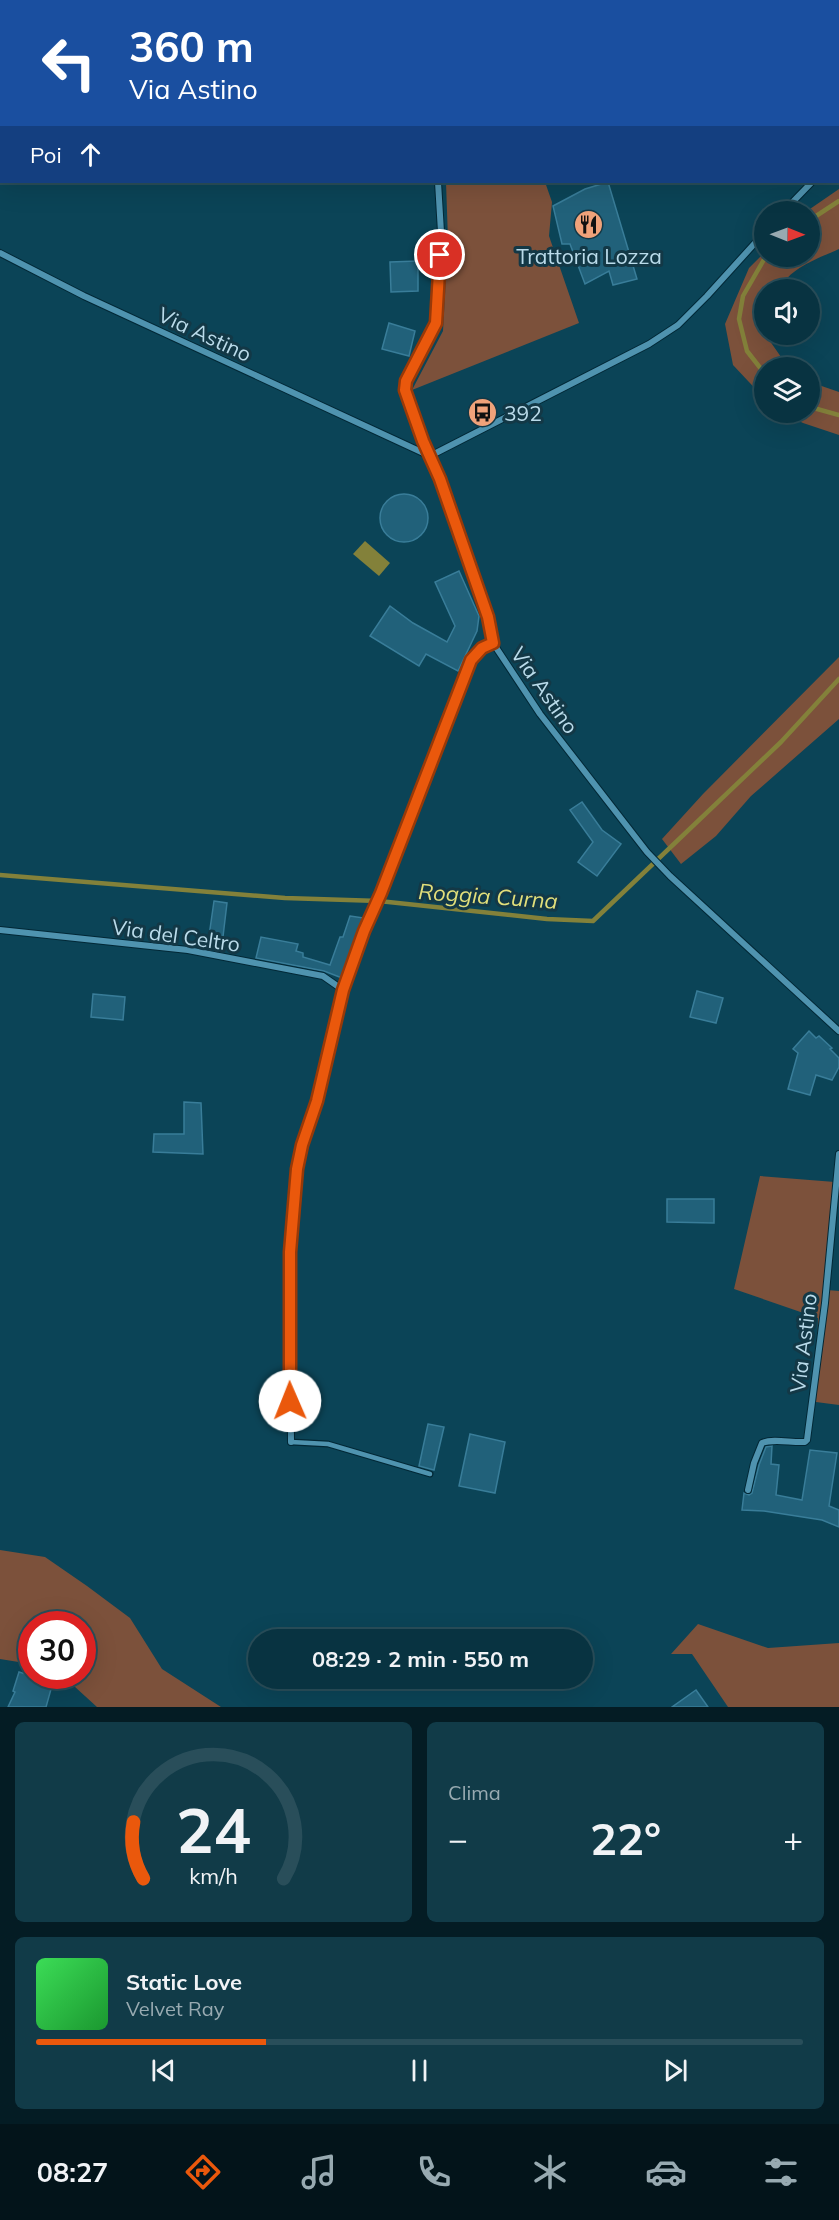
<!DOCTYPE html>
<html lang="it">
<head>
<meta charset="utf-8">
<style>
	body { margin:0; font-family:Mulish,sans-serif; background:#113b48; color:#f1f3f6; height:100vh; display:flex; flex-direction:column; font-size:22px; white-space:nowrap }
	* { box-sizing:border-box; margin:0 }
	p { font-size:20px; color:#98aab1 }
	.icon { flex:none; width:33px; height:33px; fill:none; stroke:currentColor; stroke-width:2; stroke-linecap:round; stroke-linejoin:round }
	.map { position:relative; height:1707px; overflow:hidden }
	.sheet { display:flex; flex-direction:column; gap:15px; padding:15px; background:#041c24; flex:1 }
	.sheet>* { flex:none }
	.top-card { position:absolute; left:0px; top:0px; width:840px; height:183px; box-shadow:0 6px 24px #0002,0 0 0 2px #294e5a; background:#1a4fa0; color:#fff; overflow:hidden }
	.needle { width:39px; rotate:91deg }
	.controls { position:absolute; left:754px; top:201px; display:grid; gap:12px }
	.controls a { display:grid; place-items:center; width:66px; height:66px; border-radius:50%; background:#083341; box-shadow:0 6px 24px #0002,0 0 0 2px #294e5a; font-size:30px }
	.speed { position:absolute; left:18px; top:1611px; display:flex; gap:12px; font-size:30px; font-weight:700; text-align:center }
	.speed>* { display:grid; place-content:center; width:78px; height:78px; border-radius:50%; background:#083341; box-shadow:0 6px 24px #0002,0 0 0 2px #294e5a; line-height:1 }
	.speed .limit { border:9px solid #d22; background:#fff; color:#111 }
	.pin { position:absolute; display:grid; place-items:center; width:51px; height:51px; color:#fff; margin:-26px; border:3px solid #fff; border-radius:50%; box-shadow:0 2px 6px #0007 }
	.me { position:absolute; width:66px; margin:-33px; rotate:359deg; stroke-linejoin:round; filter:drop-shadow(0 0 4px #0008) }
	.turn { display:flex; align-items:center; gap:21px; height:126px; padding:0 30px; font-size:27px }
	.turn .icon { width:78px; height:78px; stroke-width:2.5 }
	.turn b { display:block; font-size:42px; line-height:51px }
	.then { display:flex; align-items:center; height:57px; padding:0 30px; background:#0003; gap:12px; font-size:22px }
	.big { font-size:45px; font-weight:700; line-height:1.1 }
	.sheet .card { flex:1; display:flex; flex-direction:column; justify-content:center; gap:9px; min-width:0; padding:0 21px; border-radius:9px; background:#113b48 }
	.sheet .dial { align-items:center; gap:0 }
	.dial svg { height:156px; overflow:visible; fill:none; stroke:#294e5a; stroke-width:7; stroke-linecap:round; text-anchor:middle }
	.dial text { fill:#f1f3f6; stroke:none }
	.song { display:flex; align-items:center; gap:18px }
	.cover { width:72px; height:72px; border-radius:9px; background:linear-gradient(135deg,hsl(130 70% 55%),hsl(130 70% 35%)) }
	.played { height:6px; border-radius:3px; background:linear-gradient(90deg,#ea580c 30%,#294e5a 30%) }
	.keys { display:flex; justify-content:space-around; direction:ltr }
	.heat { display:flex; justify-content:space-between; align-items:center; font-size:33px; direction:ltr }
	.sheet .tiles { flex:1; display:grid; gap:15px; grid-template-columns:1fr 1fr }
	.card:last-child { grid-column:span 2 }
	.trip { position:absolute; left:248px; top:1629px; width:345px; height:60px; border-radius:30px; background:#083341; box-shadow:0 6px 24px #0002,0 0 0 2px #294e5a; font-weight:700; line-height:60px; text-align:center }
	.menu { display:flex; height:96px; justify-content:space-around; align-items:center; background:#03141a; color:#98aab1 }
	.menu .icon { width:42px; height:42px }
	.menu .current { color:#ea580c }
	.menu b { font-size:27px; color:#f1f3f6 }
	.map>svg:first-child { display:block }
	.green { fill:#7c513b }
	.water { fill:#83813a }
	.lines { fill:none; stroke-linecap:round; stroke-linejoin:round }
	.stream { stroke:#83813a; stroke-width:4.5 }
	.building { fill:#21617a; stroke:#397d99; stroke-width:1.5 }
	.lane-casing { stroke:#022836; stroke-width:7 }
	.street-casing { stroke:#022836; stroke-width:8 }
	.lane { stroke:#4f93af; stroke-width:4.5 }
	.street { stroke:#4f93af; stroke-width:6 }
	.route-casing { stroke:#983908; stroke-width:15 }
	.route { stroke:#ea580c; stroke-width:10 }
	.labels { text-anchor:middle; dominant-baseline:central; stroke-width:6; stroke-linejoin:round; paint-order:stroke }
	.poi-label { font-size:21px; fill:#badbea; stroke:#133846 }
	.street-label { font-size:21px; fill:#badbea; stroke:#133846 }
	.water-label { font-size:22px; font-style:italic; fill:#e2df7b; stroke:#133846 }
</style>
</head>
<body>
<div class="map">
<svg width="839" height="1707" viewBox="0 0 839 1707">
	<rect width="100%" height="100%" fill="#0b4457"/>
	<g class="green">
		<path d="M446,182H545L552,202L549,236L579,323L412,390L443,331L448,240Z"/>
		<path d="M839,189V249C819,258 789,268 780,289L765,290V334L788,367L765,368V399L733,365L725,324L749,268L765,252V256H810V212L807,211Z"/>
		<path d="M810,382L839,392V435L803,423L783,413L810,412Z"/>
		<path d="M839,657V719L751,796L716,836L681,864L662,839L703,794Z"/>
		<path d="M760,1176L835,1182L827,1290L839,1291V1405L816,1402L818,1318L734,1289Z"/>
		<path d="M0,1550L45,1557L87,1586L130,1618L162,1669L221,1707H97L63,1676H82V1624H32L31,1664L0,1659Z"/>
		<path d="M698,1624L768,1648L839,1643V1707H728L692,1654H671Z"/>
	</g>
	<path class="water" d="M365,541L390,563L379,576L353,554Z"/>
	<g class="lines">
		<g class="stream">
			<path d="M599,0L600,2"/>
			<path d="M838,126H839"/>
			<path d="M810,220L839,201"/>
			<path d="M765,374L747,351L739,319L743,296L766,256"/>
			<path d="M810,407L839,415"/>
			<path d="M0,875L285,898L379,901L547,919L593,921L781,742L839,679"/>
		</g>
	</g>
	<g class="building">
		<path d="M608,182L637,279L613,285L609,271L585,284L570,244H562L553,206L585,189Z"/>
		<path d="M418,261V291L391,292L390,262Z"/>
		<path d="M389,323L415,331L409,356L382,349Z"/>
		<circle cx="404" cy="518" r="24"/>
		<path d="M459,571L479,616L477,631L458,671L426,654L419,666L370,636L390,606L413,623L447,642L455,626L435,582Z"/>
		<path d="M582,802L602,830L621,844L597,876L578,862L593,842L570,810Z"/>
		<path d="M214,901L227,903L222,945L208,943Z"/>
		<path d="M350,916L364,918L342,978L324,971L256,958L261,937L298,944L296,951L303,953V957L330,965L340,937H343Z"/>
		<path d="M697,991L723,998L716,1023L690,1017Z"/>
		<path d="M93,994L125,997L123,1020L91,1017Z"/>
		<path d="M809,1031L816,1038L819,1036L832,1048L830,1049L839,1058V1067L832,1080L816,1075L810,1095L788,1089L798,1053L793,1049Z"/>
		<path d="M184,1102L201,1103L203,1154L153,1152L154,1134H184Z"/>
		<path d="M667,1199H714V1223L667,1222Z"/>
		<path d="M428,1424L444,1427L434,1470L419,1466Z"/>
		<path d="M470,1434L505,1442L495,1493L459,1486Z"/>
		<path d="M772,1446L771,1464L779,1465L776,1495L802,1500L810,1450L837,1453L829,1506L839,1510V1527L822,1520L764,1511L742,1510L744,1493L749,1495L752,1493L759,1465L766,1447Z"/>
		<path d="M19,1672L53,1682L46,1707H8L15,1692L13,1691Z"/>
		<path d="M696,1690L708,1707H672Z"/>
	</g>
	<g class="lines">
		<defs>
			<path id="lane" d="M291,1442L328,1444L430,1474"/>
			<g id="street">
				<path d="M838,155L839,154"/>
				<path d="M438,182L441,232L436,323L406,381L404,390L423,441L440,479L488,617L493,643L540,714L647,852L670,876L839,1031"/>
				<path d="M783,212L812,182"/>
				<path d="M0,253L84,296L430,456"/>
				<path d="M430,456L649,344L678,325L707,296L765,232"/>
				<path d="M0,930L188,950L323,976L343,990"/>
				<path d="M291,1442L290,1252L298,1169L302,1145L317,1101L343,990L364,931L381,893L471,660L482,648L493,643"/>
				<path d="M748,1490L754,1463L762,1443C774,1438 791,1443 805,1442L807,1440L825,1303L839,1154"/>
			</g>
		</defs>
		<use href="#lane" class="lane-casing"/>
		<use href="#street" class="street-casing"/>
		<use href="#lane" class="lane"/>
		<use href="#street" class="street"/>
	</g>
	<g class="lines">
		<defs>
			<path id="route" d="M290,1401V1252L297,1169L302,1145L317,1101L343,990L364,931L381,893L471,660L482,648L493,643L488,617L440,479L423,441L405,390L406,381L436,323L440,255"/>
		</defs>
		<use href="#route" class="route-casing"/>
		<use href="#route" class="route"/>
	</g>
	<defs>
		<symbol id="restaurant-disc" viewBox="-11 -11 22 22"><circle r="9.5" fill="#f0a27a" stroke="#133846"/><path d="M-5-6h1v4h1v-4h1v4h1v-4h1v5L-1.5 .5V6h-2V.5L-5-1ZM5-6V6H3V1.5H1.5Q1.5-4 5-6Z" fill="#111"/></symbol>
		<symbol id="bus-disc" viewBox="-11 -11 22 22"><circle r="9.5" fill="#f0a27a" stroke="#133846"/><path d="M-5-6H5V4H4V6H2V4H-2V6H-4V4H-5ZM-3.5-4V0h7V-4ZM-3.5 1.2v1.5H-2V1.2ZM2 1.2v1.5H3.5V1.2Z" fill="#111"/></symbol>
	</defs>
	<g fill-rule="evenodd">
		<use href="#restaurant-disc" x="572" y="208" width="33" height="33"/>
		<use href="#bus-disc" x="466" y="396" width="33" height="33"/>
	</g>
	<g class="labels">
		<g class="poi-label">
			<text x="589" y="256">Trattoria Lozza</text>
			<text x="504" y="413" text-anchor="start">392</text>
		</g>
		<g class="street-label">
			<text transform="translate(205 334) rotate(25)">Via Astino</text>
			<text transform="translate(545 690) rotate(55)">Via Astino</text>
			<text transform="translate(176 935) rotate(8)">Via del Celtro</text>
			<text transform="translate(803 1343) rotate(-83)">Via Astino</text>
		</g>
		<g class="water-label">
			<text transform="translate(488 896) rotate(4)">Roggia Curna</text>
		</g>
	</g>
</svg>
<div class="controls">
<a><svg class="needle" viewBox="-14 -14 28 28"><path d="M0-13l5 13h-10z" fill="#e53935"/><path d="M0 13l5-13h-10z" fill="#98aab1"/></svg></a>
<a><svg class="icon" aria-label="sound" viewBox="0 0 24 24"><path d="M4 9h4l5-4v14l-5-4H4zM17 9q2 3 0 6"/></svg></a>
<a><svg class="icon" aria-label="layers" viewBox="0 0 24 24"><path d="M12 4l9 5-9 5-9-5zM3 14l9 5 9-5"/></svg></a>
</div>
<div class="speed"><div class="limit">30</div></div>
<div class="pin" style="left:440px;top:255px;background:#d93025"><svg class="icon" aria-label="arrive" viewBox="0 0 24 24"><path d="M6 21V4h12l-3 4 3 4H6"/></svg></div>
<svg class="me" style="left:290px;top:1401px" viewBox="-20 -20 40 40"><circle r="19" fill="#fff"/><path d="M0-13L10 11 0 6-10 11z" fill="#ea580c"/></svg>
<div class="trip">08:29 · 2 min · 550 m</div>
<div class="top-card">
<div class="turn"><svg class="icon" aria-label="left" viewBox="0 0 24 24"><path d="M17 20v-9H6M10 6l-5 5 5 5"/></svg><div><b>360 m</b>Via Astino</div></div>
<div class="then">Poi<svg class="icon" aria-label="ahead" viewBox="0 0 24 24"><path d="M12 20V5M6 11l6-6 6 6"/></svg></div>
</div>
</div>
<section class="sheet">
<div class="tiles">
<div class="card dial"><svg viewBox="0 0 100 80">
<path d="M14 69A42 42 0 1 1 86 69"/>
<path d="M14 69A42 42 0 0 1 9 40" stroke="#ea580c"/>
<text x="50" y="56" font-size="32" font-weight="700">24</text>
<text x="50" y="72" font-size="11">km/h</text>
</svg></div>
<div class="card"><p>Clima</p>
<div class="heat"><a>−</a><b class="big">22°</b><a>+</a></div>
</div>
<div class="card">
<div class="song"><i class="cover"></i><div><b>Static Love</b><p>Velvet Ray</p></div></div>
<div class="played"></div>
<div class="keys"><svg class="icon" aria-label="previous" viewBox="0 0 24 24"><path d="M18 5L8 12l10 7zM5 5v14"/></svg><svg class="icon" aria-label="pause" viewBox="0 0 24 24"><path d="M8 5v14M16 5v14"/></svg><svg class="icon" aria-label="next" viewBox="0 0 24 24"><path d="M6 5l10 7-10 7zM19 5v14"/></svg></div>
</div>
</div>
</section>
<nav class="menu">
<b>08:27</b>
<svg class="icon current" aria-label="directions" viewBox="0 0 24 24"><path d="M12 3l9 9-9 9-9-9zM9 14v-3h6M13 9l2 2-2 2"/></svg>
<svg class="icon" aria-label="music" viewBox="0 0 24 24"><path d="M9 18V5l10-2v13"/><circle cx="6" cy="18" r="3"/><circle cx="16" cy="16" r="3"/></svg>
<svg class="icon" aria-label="phone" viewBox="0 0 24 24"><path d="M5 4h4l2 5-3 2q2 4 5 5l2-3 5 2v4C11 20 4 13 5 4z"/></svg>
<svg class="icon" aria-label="climate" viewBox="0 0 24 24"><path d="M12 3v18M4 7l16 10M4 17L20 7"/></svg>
<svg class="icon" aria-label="car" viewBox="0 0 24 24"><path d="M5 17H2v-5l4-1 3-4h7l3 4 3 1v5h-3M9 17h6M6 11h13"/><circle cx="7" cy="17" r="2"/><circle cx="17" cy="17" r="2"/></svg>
<svg class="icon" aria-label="filters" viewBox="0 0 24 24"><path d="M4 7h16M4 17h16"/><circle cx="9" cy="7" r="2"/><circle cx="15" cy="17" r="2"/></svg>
</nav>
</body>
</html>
